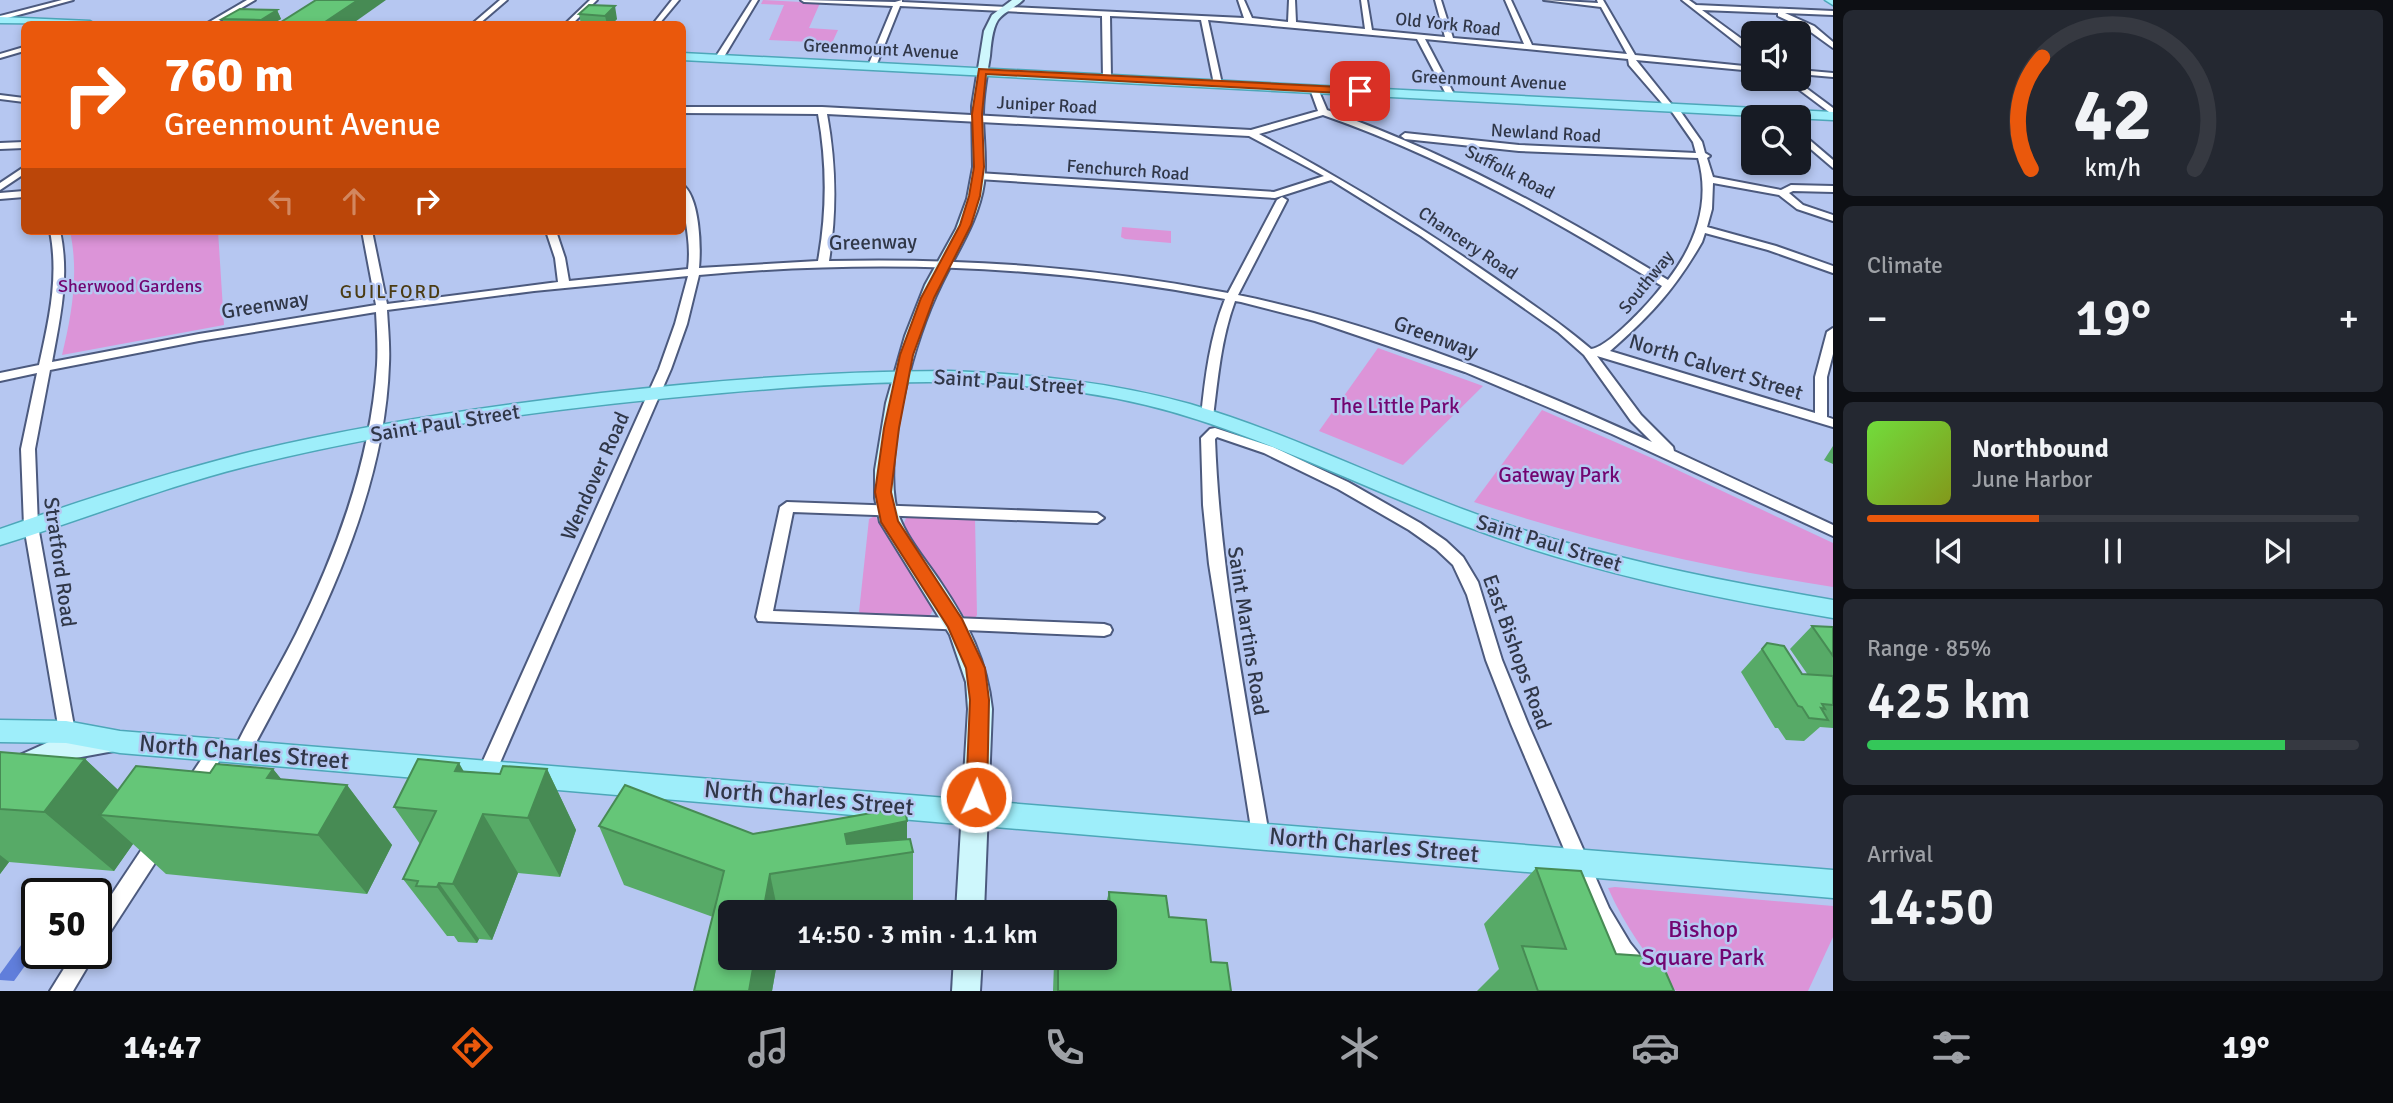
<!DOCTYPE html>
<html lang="en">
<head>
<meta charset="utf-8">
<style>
	body { margin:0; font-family:Signika,sans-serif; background:#242831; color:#f1f3f6; height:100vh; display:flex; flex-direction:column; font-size:26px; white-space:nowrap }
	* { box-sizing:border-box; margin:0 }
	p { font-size:23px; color:#9ea1a6 }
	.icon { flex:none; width:38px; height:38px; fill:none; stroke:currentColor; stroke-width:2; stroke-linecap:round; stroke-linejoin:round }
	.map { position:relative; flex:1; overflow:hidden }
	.side { display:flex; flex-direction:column; gap:10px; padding:10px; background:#0d0f14; width:560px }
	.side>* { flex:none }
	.guide { position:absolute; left:21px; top:21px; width:665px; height:214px; border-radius:10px; box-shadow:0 4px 10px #0003; background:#ea580c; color:#fff; overflow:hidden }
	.buttons { position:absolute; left:1741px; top:21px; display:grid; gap:14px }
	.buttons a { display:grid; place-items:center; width:70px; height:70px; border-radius:10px; background:#171b24; box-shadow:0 4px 10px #0003; font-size:35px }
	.speed { position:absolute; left:21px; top:878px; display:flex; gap:14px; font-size:35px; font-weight:700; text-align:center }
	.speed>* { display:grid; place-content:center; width:91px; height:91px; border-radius:50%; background:#171b24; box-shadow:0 4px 10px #0003; line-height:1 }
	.speed .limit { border:4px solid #111; border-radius:10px; background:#fff; color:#111 }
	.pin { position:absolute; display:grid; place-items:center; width:60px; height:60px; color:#fff; margin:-30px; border-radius:14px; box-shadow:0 4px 10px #0006 }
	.me { position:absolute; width:77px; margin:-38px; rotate:2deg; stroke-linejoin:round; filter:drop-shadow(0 0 5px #0008) }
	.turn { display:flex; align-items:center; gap:24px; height:147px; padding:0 28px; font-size:32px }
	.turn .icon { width:91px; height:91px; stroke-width:2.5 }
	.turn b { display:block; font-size:49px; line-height:60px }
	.lanes { display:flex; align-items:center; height:66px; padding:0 28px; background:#0003; justify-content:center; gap:35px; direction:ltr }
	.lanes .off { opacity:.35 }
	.big { font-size:52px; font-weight:600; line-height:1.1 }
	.side .tile { flex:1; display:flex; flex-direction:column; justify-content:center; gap:10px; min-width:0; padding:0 24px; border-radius:10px; background:#242831 }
	.side .dial { align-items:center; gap:0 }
	.dial svg { height:182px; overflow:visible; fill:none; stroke:#363941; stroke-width:7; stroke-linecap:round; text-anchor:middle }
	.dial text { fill:#f1f3f6; stroke:none }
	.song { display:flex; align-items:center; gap:21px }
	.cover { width:84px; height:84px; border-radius:10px; background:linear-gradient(135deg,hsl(100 70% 55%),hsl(70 70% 35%)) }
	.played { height:7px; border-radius:4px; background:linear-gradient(90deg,#ea580c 35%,#363941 35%) }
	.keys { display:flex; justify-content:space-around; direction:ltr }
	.heat { display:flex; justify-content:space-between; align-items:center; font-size:38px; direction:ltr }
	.charge { height:10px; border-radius:5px; background:linear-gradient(90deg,#34c759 85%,#363941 0) }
	.trip { position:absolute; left:718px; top:900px; width:399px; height:70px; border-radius:10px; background:#171b24; box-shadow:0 4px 10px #0003; font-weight:600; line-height:70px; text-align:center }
	.tab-bar { display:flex; height:112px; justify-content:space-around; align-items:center; background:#090b0e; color:#9ea1a6 }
	.tab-bar .icon { width:49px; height:49px }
	.tab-bar .active { color:#ea580c }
	.tab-bar b { font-size:32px; color:#f1f3f6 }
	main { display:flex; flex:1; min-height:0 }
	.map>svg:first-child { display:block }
	.green { fill:#dc94d8 }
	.water { fill:#607edb }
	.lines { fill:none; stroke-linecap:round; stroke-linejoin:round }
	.street-casing { stroke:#4c5a7e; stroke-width:4 }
	.secondary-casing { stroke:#4c5a7e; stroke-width:4 }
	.primary-casing { stroke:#4da7b9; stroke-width:3 }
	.street { fill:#fff; fill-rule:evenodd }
	.secondary { fill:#cef7fc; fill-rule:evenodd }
	.primary { fill:#9eeefa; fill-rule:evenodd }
	.wall { fill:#57aa67 }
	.shaded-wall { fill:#478b54 }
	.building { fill:#65c678; stroke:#478b54; stroke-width:2 }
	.route { fill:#ea580c; stroke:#983908; stroke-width:2 }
	.labels { text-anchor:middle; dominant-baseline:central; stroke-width:5; stroke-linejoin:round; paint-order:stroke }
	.far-street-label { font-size:18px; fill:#303748; stroke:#b6c7f1 }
	.far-park-label { font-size:18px; fill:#720571; stroke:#b6c7f1 }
	.far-neighbourhood-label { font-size:19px; letter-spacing:2px; fill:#4b3c14; stroke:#b6c7f1 }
	.street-label { font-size:21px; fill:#303748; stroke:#b6c7f1 }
	.park-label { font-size:21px; fill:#720571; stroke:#b6c7f1 }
	.near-street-label { font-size:24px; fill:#303748; stroke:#b6c7f1 }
	.near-park-label { font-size:24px; fill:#720571; stroke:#b6c7f1 }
</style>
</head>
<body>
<main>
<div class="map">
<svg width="1833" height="991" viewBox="0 0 1833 991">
	<rect width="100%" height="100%" fill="#b6c7f1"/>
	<g class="green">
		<path d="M763,0L820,3L809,28L838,30L832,43L769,40L784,5L761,4Z"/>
		<path d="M1122,227L1171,231V243L1125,239L1121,237Z"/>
		<path d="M70,231H218L224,325L62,355C72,314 79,273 70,231Z"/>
		<path d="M1378,348L1483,386L1403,465L1319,431Z"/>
		<path d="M1542,410L1654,459L1833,543V587C1711,568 1591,541 1474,502Z"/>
		<path d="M875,516L933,610L929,617L863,615L859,612L869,519Z"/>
		<path d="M912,517L975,519L977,615L975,618L964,616L903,526L906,518Z"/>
		<path d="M1615,887L1833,906V937L1808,991H1676C1649,959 1625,927 1608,888Z"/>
	</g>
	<path class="water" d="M24,941L37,942V949L14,981L0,980V974Z"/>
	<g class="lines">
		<defs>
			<g id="street">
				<path d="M62,0H73L0,20V16Z"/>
				<path d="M247,0H255L214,24H206Z"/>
				<path d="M500,0H507L479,24H472Z"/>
				<path d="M590,0H597L572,24H565Z"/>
				<path d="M672,0H679L659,24H653Z"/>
				<path d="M752,0H758L722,60H716L715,58Z"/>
				<path d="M801,0L895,2L902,0V2L1244,18L1238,0H1244L1252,18L1288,22L1289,0H1295L1296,22L1365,29L1361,0H1367L1372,30L1445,37L1435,0H1441L1453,38L1524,44L1505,0H1511L1532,45L1627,54L1601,7L1544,0L1598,3L1597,0H1603L1635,55L1754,67V71L1636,60L1672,105H1676L1702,142L1705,153L1710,156L1707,158L1713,177L1781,190L1791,185L1833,186V192L1793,191L1789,193L1803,205L1833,215V221L1797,209L1779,195L1713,183L1712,209L1707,227L1776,246L1833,266V273L1768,250L1705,233L1702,242C1675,289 1651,315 1610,351L1815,413V377L1827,332L1833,328V354L1827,377V417L1833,419V427L1597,356L1641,415L1673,447L1674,451L1833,525V536L1612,434L1465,372L1315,321L1241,302L1235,301C1221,339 1218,378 1213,417L1207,421L1201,417C1205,377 1210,337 1225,299C1051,265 875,259 699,275L687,324L671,369L496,772L493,778L487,780L481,778L478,772L659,369L675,324L688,276L534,291L387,310C388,328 390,346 389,364C385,501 312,640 248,757L242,760L236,757L233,752C252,712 276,674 296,634C337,551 371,459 377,365C378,348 377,330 376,312L199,341L50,370L35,449L38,526L75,732L72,737L66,739L60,737L24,526L21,449L37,373L0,381V373L39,365C49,320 59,277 50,231H60C70,276 60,318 52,362L199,334L376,305L362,231H372L387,304L558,282L555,258L546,231H556L565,258L569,281L688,269C692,238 682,214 682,184C700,197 701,247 699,268L818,261C827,211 827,164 818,114L682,113V107H822L1251,130L1318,111L1310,89L1314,87L1318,89L1327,110C1448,153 1558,213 1668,280C1695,245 1711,202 1698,158L1519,151L1405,139L1401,136L1405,133L1519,145L1696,153L1693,142L1670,109H1667L1629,65L1628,59L1425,39L1455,96L1451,98L1447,96L1417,39L1208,20L1222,84L1218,86L1214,84L1201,20L1110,16L1111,78L1107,80L1103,78L1102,16L900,6L876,66L872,68L868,66L893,6L804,2ZM827,114L1249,136L1324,176L1274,192L978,173L973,176L978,179L1275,198L1331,180L1421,236L1558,332L1584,355L1631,421L1652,442C1519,382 1381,324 1238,295L1287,200L1282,197L1277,200L1228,293C1093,267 966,258 829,261C837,211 836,164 827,114ZM1323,115C1444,157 1553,219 1662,286C1651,301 1608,348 1591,349C1561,323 1529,302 1496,279C1420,226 1341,178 1259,134Z"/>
				<path d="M1682,0H1689L1696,5L1833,11V15L1785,13L1814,26L1833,42V48L1808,30L1778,16V13L1702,10L1754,48V54H1751Z"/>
				<path d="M24,47V51L0,58V54Z"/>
				<path d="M1799,70L1833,73V77L1799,74Z"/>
				<path d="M1785,79H1794L1833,108V115Z"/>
				<path d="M0,95L24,98V102L0,99Z"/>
				<path d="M1799,131L1833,160V168L1799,139Z"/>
				<path d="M24,142V148L0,149V143Z"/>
				<path d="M24,167V174L0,190V183Z"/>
				<path d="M24,191V197L0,199V193Z"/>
				<path d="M1215,428L1273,447L1348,482L1420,523L1446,541L1463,557L1478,582L1502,660L1528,724L1609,908L1630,943L1663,984L1667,991H1643L1616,957L1595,922L1511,724L1486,660L1467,595L1453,565L1436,549L1409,530L1338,489L1264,453L1217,437L1215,439C1220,573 1247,704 1269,835L1267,841L1260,844L1253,841L1209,564L1203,505L1201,438L1210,429Z"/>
				<path d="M787,502L1097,513L1104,518L1097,523L793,512L773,611L1104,624L1110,626L1112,630L1110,634L1104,636L758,621L756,617L780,507Z"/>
				<path d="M217,742L223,745L226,750L223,755L199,793L193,795L187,793L184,787L187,781L211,745Z"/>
				<path d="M157,834L164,837L166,843L164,849L103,943L96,946V918L150,837Z"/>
				<path d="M73,954H95L73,991H50Z"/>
			</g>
			<g id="secondary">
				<path d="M1012,0H1023C1016,7 1004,12 998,20C992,29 991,45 990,56C987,75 983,94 983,114C983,137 987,159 984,183C979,220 957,251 941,285C915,338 886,442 895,501C900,532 924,557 941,583C968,623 987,661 992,709L984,912H956L968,709L966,682L950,635L880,522L875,498V470L886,403L905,336L925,285L956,229L967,199L973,167L972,106L984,31L992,15Z"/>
				<path d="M105,733L114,737L117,744L114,751L54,762L0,787V764L51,741Z"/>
				<path d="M954,957H982L980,991H952Z"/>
			</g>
			<g id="primary">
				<path d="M1825,0H1833V5Z"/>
				<path d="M0,17L90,21L95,24L0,23Z"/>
				<path d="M682,53L1833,112V120L682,60Z"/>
				<path d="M949,371C1031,374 1111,382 1190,404C1292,434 1387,483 1487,518C1600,557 1716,580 1833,600V618C1709,597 1584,571 1465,526C1359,487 1257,432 1146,405C1007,372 863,381 722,393C561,407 400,428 244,467C161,488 82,520 0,545V529C80,501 160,475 242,454C360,425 481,407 601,393C717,380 833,371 949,371Z"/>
				<path d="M0,720L66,721L120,731L1833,870V898L120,753L66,743L0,742Z"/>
			</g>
		</defs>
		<use href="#street" class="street-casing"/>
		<use href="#secondary" class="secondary-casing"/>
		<use href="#primary" class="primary-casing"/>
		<use href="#street" class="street"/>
		<use href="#secondary" class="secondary"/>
		<use href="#primary" class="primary"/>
	</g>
	<g class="wall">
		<path d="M589,5L617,19L612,24H581L579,14Z"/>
		<path d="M277,10L281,19L272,24H225L222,19Z"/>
		<path d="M1833,446V464L1824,460Z"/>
		<path d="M1812,626L1833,627V728L1820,727L1804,741L1786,740L1778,728H1775L1741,672L1767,643L1802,674L1808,675L1790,649Z"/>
		<path d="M0,752L85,759L118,790L210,773L273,769L281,779L347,785L392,845L367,894L166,874L133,844L114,871L9,862L0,874Z"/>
		<path d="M547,769L576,830L560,877L518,873L492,940L479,939L477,943L458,942L454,936H447L403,879L420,844L394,807L464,771L500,774Z"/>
		<path d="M625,785L753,834L905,807L907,821V839H910L913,852V910L900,912H730V957H778L772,991H694L713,917L624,885L599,826Z"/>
		<path d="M1536,868L1616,954L1674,991H1477L1499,969L1484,924Z"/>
		<path d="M1109,892L1169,917L1211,962L1231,991H1053L1054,963L1055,957H1104V912H1071L1073,903L1105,907Z"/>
	</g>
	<g class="shaded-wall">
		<path d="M358,0H386L352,24H322Z"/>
		<path d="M615,6L617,19L612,24H607L605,16Z"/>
		<path d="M277,10L281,19L272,24H263L261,20Z"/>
		<path d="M85,759L149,819L100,815L133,844L114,871L44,812Z"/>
		<path d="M459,763L489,815L483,814L518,873L492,940L453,884L455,771Z"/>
		<path d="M273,769L322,829L347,785L392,845L367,894L318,835L267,778Z"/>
		<path d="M547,769L576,830L560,877L528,818Z"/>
		<path d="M907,821V853L848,862L845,834Z"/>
		<path d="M0,855L9,862L0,874Z"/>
		<path d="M770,874L778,912H763Z"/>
		<path d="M439,883L479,939L477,943L437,887Z"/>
		<path d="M755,957H778L772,991H749Z"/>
	</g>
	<g class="building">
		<path d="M316,0H358L322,24H278Z"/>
		<path d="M589,5L615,6L605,16L579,14Z"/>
		<path d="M240,9L277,10L261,20L222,19Z"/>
		<path d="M1812,626L1833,627V656Z"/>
		<path d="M1767,643L1784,646L1802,674L1833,676V705L1822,704L1825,709L1821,708L1828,720L1809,718L1802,707L1798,706L1762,649Z"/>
		<path d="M0,752L85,759L44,812L0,809Z"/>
		<path d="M418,759L459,763L455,771L500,774L503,766L547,769L528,818L483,814L453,884L439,883L437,887L416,886L418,881L403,879L436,811L394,807Z"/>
		<path d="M216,764L273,769L267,778L347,785L318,835L100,815L136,766L210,773Z"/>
		<path d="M625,785L753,834L905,807L907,821L845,834L847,844L910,839L913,852L770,874L763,912H730V957H755L749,991H694L724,871L599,826Z"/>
		<path d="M1536,868L1581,871L1616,954L1659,957L1674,991H1538L1522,946L1566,949Z"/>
		<path d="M1109,892L1166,896L1169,917L1206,920L1211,962L1227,963L1231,991H1058V957H1104V912H1073V903L1110,908Z"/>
	</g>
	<path class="route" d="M979,69L1360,88L1365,91L1360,94L986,74L982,114L984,167L980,196L971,225L934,298L913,355L899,428L891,492L898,521L962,619L985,668L989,700L987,797L984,804L976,806L969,804L966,797L970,700L966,668L948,627L881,522L875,492L884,428L900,355L921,298L960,225L969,196L974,167L972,114Z"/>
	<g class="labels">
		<g class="far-street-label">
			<text transform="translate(1448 24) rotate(6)">Old York Road</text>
			<text transform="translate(881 49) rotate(3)">Greenmount Avenue</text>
			<text transform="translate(1489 80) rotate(3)">Greenmount Avenue</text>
			<text transform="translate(1047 105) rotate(3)">Juniper Road</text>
			<text transform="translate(1546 133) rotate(3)">Newland Road</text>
			<text transform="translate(1128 170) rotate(4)">Fenchurch Road</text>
			<text transform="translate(1510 172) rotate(27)">Suffolk Road</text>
			<text transform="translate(1468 243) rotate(34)">Chancery Road</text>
			<text transform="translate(1646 282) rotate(-51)">Southway</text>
		</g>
		<g class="far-park-label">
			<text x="130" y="286">Sherwood Gardens</text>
		</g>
		<g class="far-neighbourhood-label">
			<text x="391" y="292">GUILFORD</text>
		</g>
		<g class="street-label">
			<text transform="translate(873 242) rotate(-1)">Greenway</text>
			<text transform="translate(265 305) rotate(-9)">Greenway</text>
			<text transform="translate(1436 337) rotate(20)">Greenway</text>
			<text transform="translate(1716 367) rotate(17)">North Calvert Street</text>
			<text transform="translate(1009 382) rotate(4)">Saint Paul Street</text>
			<text transform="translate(445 423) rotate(-9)">Saint Paul Street</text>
			<text transform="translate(595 476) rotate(-66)">Wendover Road</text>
			<text transform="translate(1549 543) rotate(17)">Saint Paul Street</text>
			<text transform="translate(60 562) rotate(82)">Stratford Road</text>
			<text transform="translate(1248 631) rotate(81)">Saint Martins Road</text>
			<text transform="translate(1517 652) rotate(70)">East Bishops Road</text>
		</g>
		<g class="park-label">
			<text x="1395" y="406">The Little Park</text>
			<text x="1559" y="475">Gateway Park</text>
		</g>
		<g class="near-street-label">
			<text transform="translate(244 752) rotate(5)">North Charles Street</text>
			<text transform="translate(809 798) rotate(5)">North Charles Street</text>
			<text transform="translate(1374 845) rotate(5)">North Charles Street</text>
		</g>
		<g class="near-park-label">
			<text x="1703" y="929">Bishop<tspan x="1703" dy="28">Square Park</tspan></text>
		</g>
	</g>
</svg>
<div class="buttons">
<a><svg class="icon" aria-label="sound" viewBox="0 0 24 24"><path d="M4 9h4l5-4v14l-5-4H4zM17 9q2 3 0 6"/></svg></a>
<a><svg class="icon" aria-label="search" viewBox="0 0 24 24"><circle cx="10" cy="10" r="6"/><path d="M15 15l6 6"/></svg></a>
</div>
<div class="speed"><div class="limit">50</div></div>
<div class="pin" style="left:1360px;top:91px;background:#d93025"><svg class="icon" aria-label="arrive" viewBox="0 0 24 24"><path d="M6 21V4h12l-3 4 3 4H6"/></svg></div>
<svg class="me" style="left:976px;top:797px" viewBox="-20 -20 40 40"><circle r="17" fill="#ea580c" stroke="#fff" stroke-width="3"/><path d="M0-11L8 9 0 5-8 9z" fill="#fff"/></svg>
<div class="trip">14:50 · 3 min · 1.1 km</div>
<div class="guide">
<div class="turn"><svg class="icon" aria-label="right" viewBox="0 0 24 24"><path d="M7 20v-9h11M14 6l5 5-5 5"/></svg><div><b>760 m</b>Greenmount Avenue</div></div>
<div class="lanes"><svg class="icon off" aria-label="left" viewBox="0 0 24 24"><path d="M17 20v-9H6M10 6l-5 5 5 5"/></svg><svg class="icon off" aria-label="ahead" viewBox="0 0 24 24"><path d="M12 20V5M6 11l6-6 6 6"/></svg><svg class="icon" aria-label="right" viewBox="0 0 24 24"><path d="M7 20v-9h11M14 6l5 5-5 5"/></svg></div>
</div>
</div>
<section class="side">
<div class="tile dial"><svg viewBox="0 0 100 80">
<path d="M14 69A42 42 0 1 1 86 69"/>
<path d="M14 69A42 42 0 0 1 19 20" stroke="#ea580c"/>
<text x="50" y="56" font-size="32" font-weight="700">42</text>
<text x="50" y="72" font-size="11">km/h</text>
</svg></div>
<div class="tile"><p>Climate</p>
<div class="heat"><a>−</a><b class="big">19°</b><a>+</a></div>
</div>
<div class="tile">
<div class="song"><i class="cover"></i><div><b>Northbound</b><p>June Harbor</p></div></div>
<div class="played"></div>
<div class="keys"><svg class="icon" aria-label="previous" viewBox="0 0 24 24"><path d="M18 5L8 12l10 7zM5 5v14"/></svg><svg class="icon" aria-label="pause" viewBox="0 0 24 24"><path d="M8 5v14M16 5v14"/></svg><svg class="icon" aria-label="next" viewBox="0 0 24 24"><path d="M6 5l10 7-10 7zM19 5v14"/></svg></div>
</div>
<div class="tile"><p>Range · 85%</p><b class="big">425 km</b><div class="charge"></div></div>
<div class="tile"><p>Arrival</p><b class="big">14:50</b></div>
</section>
</main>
<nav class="tab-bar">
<b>14:47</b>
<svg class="icon active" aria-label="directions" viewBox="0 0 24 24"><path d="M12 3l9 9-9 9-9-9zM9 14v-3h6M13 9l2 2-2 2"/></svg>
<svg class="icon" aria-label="music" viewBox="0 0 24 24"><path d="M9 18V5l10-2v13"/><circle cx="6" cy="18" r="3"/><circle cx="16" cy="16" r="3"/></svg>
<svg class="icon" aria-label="phone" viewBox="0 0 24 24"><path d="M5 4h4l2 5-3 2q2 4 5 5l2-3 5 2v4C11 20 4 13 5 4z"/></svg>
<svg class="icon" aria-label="climate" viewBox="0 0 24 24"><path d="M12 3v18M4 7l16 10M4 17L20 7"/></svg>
<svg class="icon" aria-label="car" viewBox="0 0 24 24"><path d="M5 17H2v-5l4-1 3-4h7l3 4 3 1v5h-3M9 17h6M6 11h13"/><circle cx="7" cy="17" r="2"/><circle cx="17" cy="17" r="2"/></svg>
<svg class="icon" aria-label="filters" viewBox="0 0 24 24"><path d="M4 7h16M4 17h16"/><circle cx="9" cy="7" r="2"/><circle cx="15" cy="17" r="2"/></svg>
<b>19°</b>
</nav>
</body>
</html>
